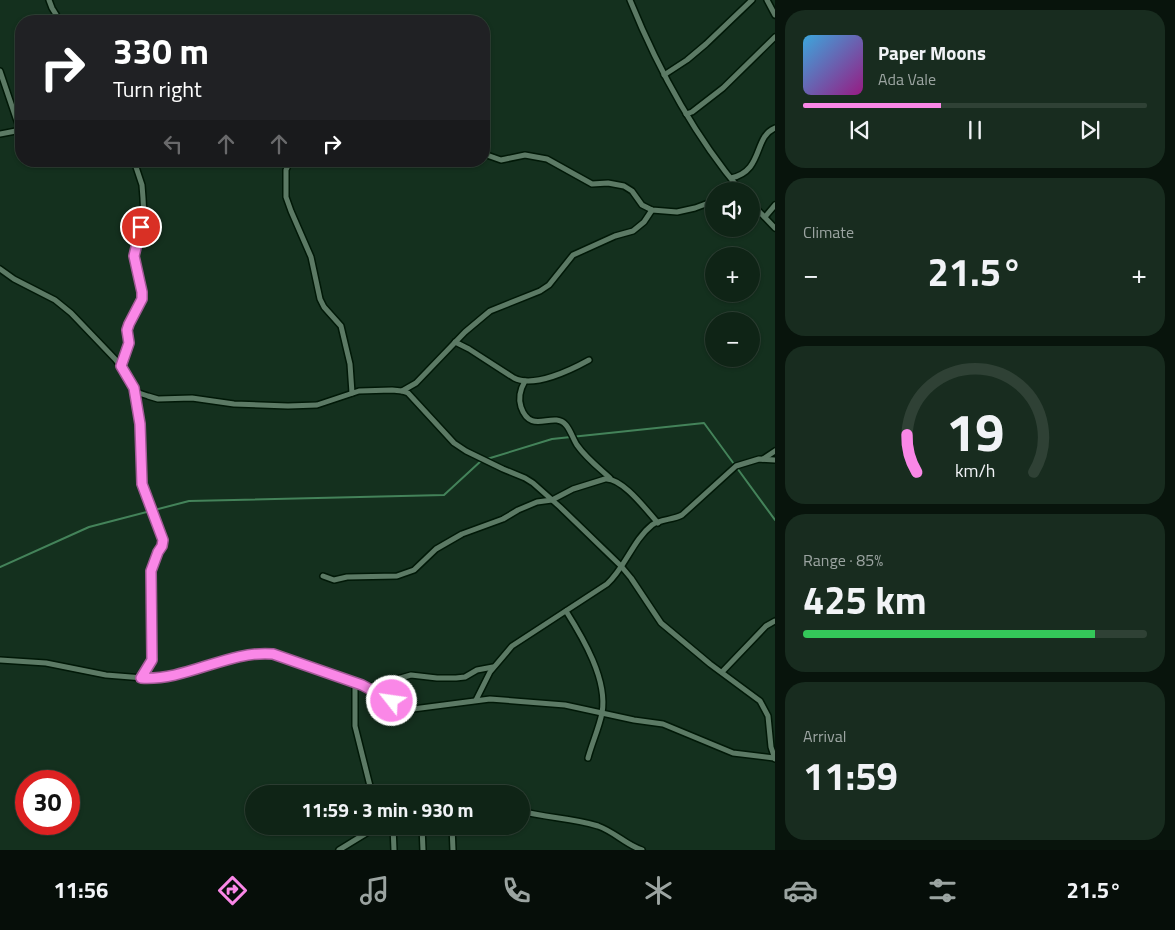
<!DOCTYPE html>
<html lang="en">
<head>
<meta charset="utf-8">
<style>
	body { margin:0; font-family:"Titillium Web",sans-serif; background:#182c1f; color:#f1f3f6; height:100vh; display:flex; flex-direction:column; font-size:19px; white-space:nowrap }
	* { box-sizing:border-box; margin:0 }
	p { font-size:16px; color:#9ba4a1 }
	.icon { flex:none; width:28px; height:28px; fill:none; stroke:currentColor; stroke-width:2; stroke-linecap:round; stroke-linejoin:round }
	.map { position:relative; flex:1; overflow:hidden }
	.sheet { display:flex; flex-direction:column; gap:10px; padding:10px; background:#08140c; width:400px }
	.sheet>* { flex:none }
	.guide { position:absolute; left:15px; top:15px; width:475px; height:152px; border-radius:20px; box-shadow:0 1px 4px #0004,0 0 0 1px #2f4135; background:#202124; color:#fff; overflow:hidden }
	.controls { position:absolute; left:705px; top:182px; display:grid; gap:10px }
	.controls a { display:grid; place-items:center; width:55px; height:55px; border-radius:50%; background:#0f2416; box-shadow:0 1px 4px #0004,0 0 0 1px #2f4135; font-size:25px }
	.speed { position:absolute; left:15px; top:770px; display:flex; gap:10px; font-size:25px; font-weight:700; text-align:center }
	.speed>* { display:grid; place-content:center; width:65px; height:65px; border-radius:50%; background:#0f2416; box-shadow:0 1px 4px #0004,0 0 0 1px #2f4135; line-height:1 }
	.speed .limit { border:8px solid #d22; background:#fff; color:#111 }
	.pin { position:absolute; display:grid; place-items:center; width:42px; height:42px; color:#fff; margin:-21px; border:2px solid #fff; border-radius:50%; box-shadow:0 1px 5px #0007 }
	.me { position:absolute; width:55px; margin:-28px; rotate:300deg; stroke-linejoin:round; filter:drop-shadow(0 0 4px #0008) }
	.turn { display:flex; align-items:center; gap:18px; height:105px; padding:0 15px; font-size:22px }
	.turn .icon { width:65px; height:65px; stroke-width:2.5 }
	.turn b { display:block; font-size:35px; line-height:42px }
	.lanes { display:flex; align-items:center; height:48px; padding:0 15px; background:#0003; justify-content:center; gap:25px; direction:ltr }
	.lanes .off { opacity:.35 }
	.big { font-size:38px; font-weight:700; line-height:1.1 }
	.sheet .widget { flex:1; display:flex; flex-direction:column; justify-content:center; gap:8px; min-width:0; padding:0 18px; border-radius:20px; background:#182c1f }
	.sheet .dial { align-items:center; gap:0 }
	.dial svg { height:130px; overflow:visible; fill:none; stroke:#2f4135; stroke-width:7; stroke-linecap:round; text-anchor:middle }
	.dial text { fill:#f1f3f6; stroke:none }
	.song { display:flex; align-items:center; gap:15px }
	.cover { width:60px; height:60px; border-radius:8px; background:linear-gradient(135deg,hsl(200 70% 55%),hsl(310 70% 35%)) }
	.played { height:5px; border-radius:2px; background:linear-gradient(90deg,#fa87e7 40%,#2f4135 40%) }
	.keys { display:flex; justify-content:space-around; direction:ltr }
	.heat { display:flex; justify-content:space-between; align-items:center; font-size:28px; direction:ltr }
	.charge { height:8px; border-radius:4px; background:linear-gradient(90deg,#34c759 85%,#2f4135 0) }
	.trip { position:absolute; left:245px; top:785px; width:285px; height:50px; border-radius:25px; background:#0f2416; box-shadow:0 1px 4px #0004,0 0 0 1px #2f4135; font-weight:700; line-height:50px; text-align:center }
	.dock { display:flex; height:80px; justify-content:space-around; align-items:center; background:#060e09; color:#9ba4a1 }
	.dock .icon { width:35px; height:35px }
	.dock .on { color:#fa87e7 }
	.dock b { font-size:22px; color:#f1f3f6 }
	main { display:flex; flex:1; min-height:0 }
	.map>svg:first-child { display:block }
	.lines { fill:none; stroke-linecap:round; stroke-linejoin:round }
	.stream { stroke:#44835a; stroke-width:2 }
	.minor-casing { stroke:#001807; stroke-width:8 }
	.minor { stroke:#5c7a65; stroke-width:5 }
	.route-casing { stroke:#a25896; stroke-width:12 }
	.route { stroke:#fa87e7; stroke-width:9 }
</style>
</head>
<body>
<main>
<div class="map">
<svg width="775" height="850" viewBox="0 0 775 850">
	<rect width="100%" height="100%" fill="#14301e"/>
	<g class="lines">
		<g class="stream">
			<path d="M487,459L552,439L704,423L734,464"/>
			<path d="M737,468L775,520"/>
			<path d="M0,567L89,527L189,501L444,495L482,460"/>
		</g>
		<defs>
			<g id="minor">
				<path d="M49,0L52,8L60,21"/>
				<path d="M630,0C658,69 693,134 741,191"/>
				<path d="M767,0L775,15"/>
				<path d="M0,71L20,130"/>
				<path d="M664,75L687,60L706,44L752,0"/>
				<path d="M686,114L692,112L723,88L775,37"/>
				<path d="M0,134L21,130"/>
				<path d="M484,154L501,160L525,155L547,159L592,184L608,183L624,186L632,191L642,205L652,210L677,212L695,208L714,201"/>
				<path d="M290,161L286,170V197L291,211L311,257L320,299L324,307L341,326L350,364L352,393"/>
				<path d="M134,163L171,161"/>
				<path d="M731,178C764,171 753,137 775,128"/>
				<path d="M751,203L775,228"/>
				<path d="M765,217L775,205"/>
				<path d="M0,269L14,279L55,300L71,313L115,359L127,374L134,388L139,393L148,396L158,399L192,398L234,404L288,406L317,405L359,391L392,390L402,391L408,393L454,443L466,451L503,469L525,478L533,483L560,507L621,566L631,578L661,623L710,664L760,701L768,716L771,747L775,759"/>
				<path d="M455,342L469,349L514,378C534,388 571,370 589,360"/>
				<path d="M121,366L129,343L127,330L129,324L139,305L142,293L134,256L135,248L144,217L143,198L142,185L134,161"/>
				<path d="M525,381C521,388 518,398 521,407C531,436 553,410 566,425C571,431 573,439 577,445C586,458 599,468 610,478"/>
				<path d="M134,388L140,424L142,484L163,540C162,551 153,560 151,572C144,606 166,651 141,678"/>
				<path d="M402,391L416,383L465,332L490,311L540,291L549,285L573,255L615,236L633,231L644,222L652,210"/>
				<path d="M763,459L775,451"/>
				<path d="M323,576L334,580L347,577L397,576L414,570L436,549L462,534L503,519L518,510L537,502L552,500L573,489L605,479C622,477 647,511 658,523"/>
				<path d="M566,611C583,638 608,680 602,713C599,728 592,743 588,758"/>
				<path d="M0,660L46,663L106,675L156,679L181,674L236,658L261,653L273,654L361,685L392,701L413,709L490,699L565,705L634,720L663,724L733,753L774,758"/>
				<path d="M722,672L766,626L775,621"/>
				<path d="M355,683V726L372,794"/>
				<path d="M369,687L411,675L437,678H456L465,677L477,670L493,667"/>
				<path d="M476,700L490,672L512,646L607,584C625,568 633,540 652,525C660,519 673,520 682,515L736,466L759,459L775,460"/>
				<path d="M521,811C546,818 573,818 598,826C615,832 626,845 642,850"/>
				<path d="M393,826L394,850"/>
				<path d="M422,826L423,850"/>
				<path d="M452,826L453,850"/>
				<path d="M339,850L378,826"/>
			</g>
		</defs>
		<use href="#minor" class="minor-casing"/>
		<use href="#minor" class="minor"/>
	</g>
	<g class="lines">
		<defs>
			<path id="route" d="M141,227L134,256L142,292V299L129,324L127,330L129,343L121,366L134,388L140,424L142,484L163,540L162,546L158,552L151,571L152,660L141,678C187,681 228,650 273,654L362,685L392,701"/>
		</defs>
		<use href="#route" class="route-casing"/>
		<use href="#route" class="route"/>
	</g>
</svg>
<div class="controls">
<a><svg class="icon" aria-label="sound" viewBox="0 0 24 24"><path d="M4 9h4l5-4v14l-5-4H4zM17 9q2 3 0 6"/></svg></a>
<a>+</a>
<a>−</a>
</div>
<div class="speed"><div class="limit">30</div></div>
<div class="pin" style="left:141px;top:227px;background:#d93025"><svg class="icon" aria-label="arrive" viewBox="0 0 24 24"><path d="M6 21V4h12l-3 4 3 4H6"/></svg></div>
<svg class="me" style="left:392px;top:701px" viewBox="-20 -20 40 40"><circle r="17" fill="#fa87e7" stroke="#fff" stroke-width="3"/><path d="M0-11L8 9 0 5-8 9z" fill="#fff"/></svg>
<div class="trip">11:59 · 3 min · 930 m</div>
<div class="guide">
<div class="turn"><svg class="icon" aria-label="right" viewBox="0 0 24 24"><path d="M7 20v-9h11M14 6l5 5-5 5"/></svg><div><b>330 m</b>Turn right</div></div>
<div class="lanes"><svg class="icon off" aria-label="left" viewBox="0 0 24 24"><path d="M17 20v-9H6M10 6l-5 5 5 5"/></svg><svg class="icon off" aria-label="ahead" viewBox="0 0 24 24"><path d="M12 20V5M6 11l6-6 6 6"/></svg><svg class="icon off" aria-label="ahead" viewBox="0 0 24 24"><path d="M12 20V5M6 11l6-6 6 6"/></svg><svg class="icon" aria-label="right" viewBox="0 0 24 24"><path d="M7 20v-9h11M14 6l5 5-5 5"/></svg></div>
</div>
</div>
<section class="sheet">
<div class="widget">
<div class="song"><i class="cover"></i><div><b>Paper Moons</b><p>Ada Vale</p></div></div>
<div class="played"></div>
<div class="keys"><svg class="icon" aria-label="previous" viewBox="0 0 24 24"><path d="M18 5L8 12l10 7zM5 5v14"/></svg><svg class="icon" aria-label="pause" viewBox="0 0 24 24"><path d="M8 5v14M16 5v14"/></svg><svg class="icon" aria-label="next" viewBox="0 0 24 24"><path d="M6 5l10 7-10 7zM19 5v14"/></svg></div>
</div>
<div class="widget"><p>Climate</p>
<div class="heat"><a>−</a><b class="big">21.5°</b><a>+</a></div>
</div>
<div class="widget dial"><svg viewBox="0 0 100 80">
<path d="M14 69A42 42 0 1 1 86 69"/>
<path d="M14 69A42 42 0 0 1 8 46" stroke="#fa87e7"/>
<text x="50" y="56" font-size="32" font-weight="700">19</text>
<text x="50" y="72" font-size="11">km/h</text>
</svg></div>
<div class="widget"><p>Range · 85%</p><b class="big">425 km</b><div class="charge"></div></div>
<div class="widget"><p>Arrival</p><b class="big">11:59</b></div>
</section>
</main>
<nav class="dock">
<b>11:56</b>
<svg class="icon on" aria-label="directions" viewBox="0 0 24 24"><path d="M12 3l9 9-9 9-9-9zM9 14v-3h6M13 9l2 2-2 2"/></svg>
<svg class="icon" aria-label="music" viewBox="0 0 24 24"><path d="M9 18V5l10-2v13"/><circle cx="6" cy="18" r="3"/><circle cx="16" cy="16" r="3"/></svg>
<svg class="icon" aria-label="phone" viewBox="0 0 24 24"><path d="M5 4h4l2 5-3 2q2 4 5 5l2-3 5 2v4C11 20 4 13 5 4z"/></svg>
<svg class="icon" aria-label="climate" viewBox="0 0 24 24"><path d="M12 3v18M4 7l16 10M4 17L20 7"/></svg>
<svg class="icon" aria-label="car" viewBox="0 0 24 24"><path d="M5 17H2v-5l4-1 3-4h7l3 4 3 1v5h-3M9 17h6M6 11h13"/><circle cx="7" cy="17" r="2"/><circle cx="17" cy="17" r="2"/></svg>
<svg class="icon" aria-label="filters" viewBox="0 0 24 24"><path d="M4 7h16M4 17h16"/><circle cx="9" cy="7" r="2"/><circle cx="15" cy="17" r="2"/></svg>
<b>21.5°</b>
</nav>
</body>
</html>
